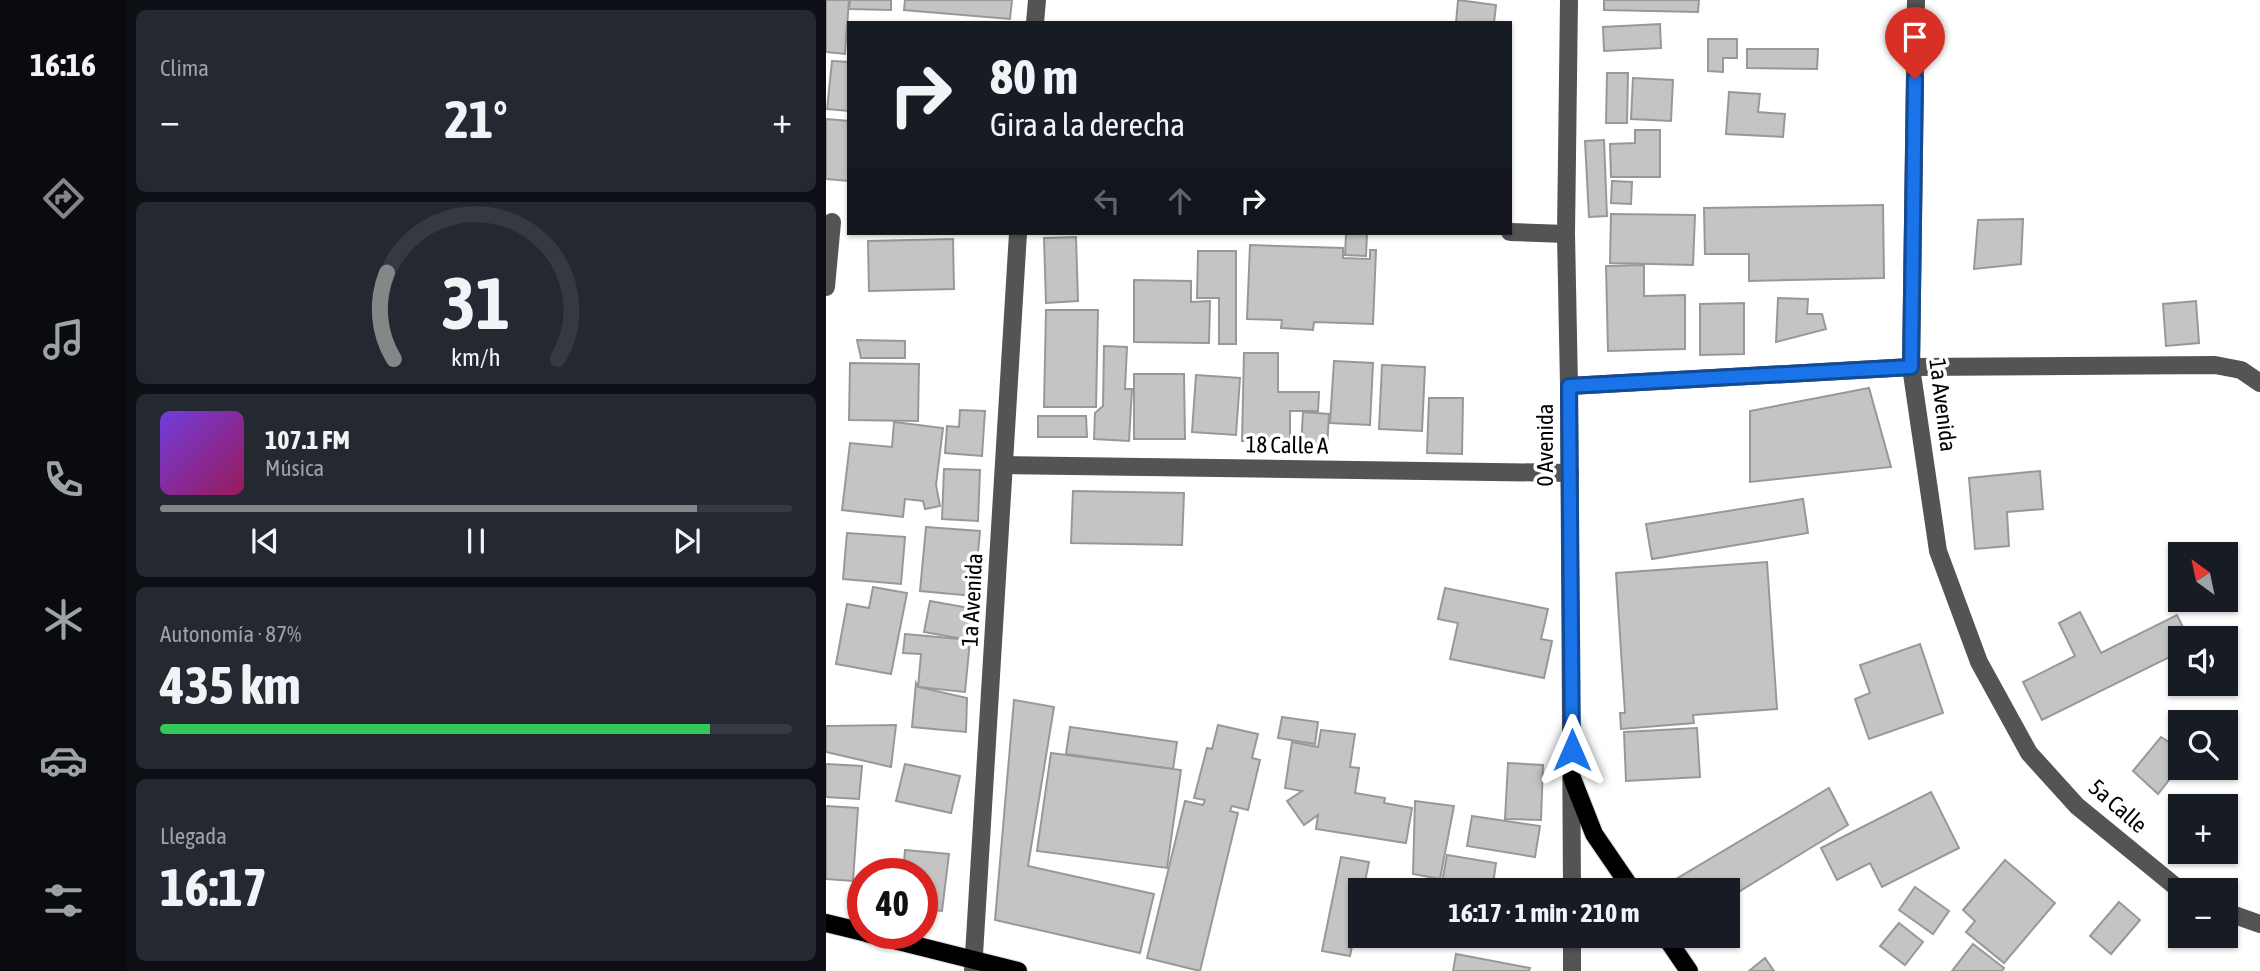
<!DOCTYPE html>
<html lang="es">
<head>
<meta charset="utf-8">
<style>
	body { margin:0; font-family:"Asap Condensed",sans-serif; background:#242831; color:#f1f3f6; height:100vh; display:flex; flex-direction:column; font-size:26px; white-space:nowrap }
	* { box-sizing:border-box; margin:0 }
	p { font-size:23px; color:#9ea1a6 }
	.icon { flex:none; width:38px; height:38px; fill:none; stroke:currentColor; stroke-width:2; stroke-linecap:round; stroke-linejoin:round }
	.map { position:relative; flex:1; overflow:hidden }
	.details { display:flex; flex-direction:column; gap:10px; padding:10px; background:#0d0f14; width:700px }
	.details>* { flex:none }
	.guide { position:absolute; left:21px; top:21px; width:665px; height:214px; border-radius:0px; box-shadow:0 2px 5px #0004; background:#171b24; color:#f1f3f6; overflow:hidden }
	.needle { width:46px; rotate:327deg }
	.buttons { position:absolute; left:1342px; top:542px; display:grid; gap:14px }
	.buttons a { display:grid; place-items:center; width:70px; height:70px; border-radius:0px; background:#171b24; box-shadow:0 2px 5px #0004; font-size:35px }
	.speed { position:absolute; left:21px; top:858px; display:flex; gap:14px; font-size:35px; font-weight:700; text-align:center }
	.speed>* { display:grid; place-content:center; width:91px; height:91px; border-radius:50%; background:#171b24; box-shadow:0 2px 5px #0004; line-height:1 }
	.speed .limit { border:10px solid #d22; background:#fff; color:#111 }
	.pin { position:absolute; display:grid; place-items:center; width:60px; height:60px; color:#fff; margin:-72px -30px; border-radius:50% 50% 50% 0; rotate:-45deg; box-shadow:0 0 7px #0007 }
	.pin .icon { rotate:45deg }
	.me { position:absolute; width:77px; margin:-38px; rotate:0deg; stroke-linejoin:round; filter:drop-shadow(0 0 5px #0008) }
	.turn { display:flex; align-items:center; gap:24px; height:147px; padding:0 28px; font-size:32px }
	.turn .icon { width:91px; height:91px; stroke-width:2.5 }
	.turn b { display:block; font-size:49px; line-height:60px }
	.lanes { display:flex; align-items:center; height:66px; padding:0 28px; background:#0003; justify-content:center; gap:35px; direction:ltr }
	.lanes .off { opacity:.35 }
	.big { font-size:52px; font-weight:700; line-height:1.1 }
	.details .card { flex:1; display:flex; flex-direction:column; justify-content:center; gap:10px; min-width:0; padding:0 24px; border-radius:10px; background:#242831 }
	.details .dial { align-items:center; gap:0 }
	.dial svg { height:182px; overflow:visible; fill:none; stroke:#363941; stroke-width:7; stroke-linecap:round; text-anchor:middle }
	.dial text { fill:#f1f3f6; stroke:none }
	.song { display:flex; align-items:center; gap:21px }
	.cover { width:84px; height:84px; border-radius:10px; background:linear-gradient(135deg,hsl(260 70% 55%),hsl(330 70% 35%)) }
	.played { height:7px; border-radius:4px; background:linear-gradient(90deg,#858687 85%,#363941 85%) }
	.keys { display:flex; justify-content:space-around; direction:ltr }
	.heat { display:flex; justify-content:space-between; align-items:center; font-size:38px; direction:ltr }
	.charge { height:10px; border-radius:5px; background:linear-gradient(90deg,#34c759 87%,#363941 0) }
	.trip { position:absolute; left:522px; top:878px; width:392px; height:70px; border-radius:0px; background:#171b24; box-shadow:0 2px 5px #0004; font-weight:700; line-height:70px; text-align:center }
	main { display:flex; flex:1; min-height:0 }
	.tab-bar { display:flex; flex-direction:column; width:126px; justify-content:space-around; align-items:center; background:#090b0e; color:#9ea1a6 }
	.tab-bar .icon { width:49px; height:49px }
	.tab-bar .active { color:#858687 }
	.tab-bar b { font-size:32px; color:#f1f3f6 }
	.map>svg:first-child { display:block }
	.building { fill:#c4c4c4; stroke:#989898; stroke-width:2 }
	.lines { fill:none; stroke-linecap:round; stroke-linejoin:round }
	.major-casing { stroke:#dbdbdb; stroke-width:20 }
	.minor { stroke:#545454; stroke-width:18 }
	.major { stroke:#000; stroke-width:18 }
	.route-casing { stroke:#114b97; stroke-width:18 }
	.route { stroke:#1a73e8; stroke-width:12 }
	.labels { text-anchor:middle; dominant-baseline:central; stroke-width:7; stroke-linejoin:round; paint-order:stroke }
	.street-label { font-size:23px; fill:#000; stroke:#fff }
</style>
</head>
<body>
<main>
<nav class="tab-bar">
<b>16:16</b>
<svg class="icon active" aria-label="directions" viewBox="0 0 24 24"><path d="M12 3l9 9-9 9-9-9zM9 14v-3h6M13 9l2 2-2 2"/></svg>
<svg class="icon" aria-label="music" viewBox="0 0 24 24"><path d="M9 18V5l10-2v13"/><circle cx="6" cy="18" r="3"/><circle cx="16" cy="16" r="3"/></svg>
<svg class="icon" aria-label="phone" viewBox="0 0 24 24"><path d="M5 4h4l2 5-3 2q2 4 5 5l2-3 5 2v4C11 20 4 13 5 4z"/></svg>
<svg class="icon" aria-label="climate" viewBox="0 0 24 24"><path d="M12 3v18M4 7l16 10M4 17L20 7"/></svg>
<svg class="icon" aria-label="car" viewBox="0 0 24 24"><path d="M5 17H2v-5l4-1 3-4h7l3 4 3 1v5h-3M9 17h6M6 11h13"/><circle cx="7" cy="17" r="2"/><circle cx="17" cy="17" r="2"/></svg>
<svg class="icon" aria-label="filters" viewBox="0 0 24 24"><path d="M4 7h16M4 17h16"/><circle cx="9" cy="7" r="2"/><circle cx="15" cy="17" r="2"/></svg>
</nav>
<section class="details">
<div class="card"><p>Clima</p>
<div class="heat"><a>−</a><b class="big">21°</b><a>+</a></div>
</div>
<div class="card dial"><svg viewBox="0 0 100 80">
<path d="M14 69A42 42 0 1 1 86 69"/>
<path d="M14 69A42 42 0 0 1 11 31" stroke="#858687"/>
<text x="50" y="56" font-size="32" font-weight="700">31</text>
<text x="50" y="72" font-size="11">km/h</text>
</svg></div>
<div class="card">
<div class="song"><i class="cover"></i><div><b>107.1 FM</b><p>Música</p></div></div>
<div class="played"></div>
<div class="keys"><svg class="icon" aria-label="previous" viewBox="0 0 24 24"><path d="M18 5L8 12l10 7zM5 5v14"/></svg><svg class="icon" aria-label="pause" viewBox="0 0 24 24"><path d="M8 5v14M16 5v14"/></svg><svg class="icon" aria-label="next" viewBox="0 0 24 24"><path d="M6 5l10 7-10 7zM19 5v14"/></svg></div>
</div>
<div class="card"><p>Autonomía · 87%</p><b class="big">435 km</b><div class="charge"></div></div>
<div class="card"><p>Llegada</p><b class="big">16:17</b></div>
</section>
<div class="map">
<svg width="1434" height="971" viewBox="0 0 1434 971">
	<rect width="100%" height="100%" fill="#fff"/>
	<g class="building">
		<path d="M0,0H23L19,54L0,52Z"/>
		<path d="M24,0H65V10L23,9Z"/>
		<path d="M79,0H186L184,19L78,10Z"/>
		<path d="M632,0L670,5L668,23H630Z"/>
		<path d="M778,0H873L872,12L778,10Z"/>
		<path d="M834,24L835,48L778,51L777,27Z"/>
		<path d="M882,39H911V58H897V72L882,71Z"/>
		<path d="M921,49H992L991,69L921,68Z"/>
		<path d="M6,61L23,62V111L1,109Z"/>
		<path d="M781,73H802L801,123H780Z"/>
		<path d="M807,78L847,80L845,121L805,119Z"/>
		<path d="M903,92L934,94L932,112L959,114L957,137L900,134Z"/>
		<path d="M0,119L23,121V181L0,179Z"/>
		<path d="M809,130H834V177H785L784,144L809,143Z"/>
		<path d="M778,140L781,216L763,217L759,141Z"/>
		<path d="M786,181L806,182L805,204L785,203Z"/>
		<path d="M1057,205L1058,278L923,281V254H879L878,208Z"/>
		<path d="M785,214L869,215L867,265L784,263Z"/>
		<path d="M1197,219L1195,264L1148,269L1152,220Z"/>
		<path d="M520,234H541L540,256L519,255Z"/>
		<path d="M250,237L252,301L220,303L218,238Z"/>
		<path d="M127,239L128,289L43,291L42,241Z"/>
		<path d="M424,245L517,248V258L544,259V250H550L547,324L488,322L487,330L455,328L456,320L421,319Z"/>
		<path d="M372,251H410V344H393V298H371Z"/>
		<path d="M818,265V296L859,295V349L782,351L780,266Z"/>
		<path d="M308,280L365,281V302L384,301L383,343L308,342Z"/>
		<path d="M952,298L982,299L981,314H996L1000,329L950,342Z"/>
		<path d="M1370,301L1373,343L1340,346L1337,304Z"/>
		<path d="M918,303V354L874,355V304Z"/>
		<path d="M220,310H272L270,407H218Z"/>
		<path d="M31,340L79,341V358H35Z"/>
		<path d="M278,346L301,347L299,389H306L303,441L268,439L269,413L277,406Z"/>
		<path d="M418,353H452V392H493L492,411H464V441H416Z"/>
		<path d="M508,361L547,363L544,425L504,423Z"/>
		<path d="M24,363L93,364L92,421L23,420Z"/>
		<path d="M556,365L599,367L596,431L553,429Z"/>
		<path d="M308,374H358L359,439H308Z"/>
		<path d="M370,375L414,378L410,435L366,432Z"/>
		<path d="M1043,388L1065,467L924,482V411Z"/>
		<path d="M603,398H637L636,454L601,453Z"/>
		<path d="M134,410L159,411L156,456L119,453L121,426L133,427Z"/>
		<path d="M477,412L503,414L501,449L475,448Z"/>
		<path d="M212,416H260L261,437H212Z"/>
		<path d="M68,422L117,428L110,485L114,506L99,509L97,501L79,499L77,517L16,510L24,443L66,447Z"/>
		<path d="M118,469L154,470L152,521L116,519Z"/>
		<path d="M1214,471L1217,509L1181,512L1183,546L1149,549L1143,478Z"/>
		<path d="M247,491L358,493L356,545L245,543Z"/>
		<path d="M977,499L982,533L826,559L820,524Z"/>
		<path d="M100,527L154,531L148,596L94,591Z"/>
		<path d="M21,533L79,537L75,584L17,579Z"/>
		<path d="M941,562L951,709L867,715L868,723L795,729L794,713H799L790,573Z"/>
		<path d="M47,587L81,593L65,674L10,664L21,604L43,608Z"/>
		<path d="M619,588L722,609L715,639L726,641L718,678L624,659L632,623L612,619Z"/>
		<path d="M104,601L149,609L143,640L98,632Z"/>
		<path d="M1254,612L1275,653L1351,615L1363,639H1354V652L1216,720L1197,682L1249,656L1233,623Z"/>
		<path d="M79,634L144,640L139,692L92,687L95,654L77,653Z"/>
		<path d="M1094,644L1117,713L1043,739L1029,699L1044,693L1034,665Z"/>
		<path d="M90,683L92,687L141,698L140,732L86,727Z"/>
		<path d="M188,700L228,707L202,866L328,894L314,953L169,920Z"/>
		<path d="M456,717L492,722L489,744L452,738Z"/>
		<path d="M70,725L65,767L0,752V726Z"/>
		<path d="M392,725L432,734L426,758L434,760L422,810L406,806L404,811L412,813L374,971L321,958L359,801L377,805L379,800L368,798L381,748L386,749Z"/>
		<path d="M244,727L351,742L347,769L240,754Z"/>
		<path d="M871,728L874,777L800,781L798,732Z"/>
		<path d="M495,730L529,734L524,767L533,768L529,793L559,798L558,803L586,808L580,843L490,829L492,815L478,825L461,801L476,791L459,788L466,742L492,747Z"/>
		<path d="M1335,737L1354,749V766L1332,794L1307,771Z"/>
		<path d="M225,753L355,770L341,868L211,851Z"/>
		<path d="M682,763L717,765L715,820L679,819Z"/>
		<path d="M0,764L36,766L33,799L0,797Z"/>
		<path d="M79,764L134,776L125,813L70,801Z"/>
		<path d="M1003,788L1022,825L901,899V891H836L835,888Z"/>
		<path d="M1105,792L1133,848L1056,887L1044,863L1011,880L995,848Z"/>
		<path d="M589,801L628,806L614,879L587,874Z"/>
		<path d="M0,806L32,808L27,881L0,879Z"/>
		<path d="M646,816L714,826L709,857L641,846Z"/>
		<path d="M79,850L123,854L116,911L96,909V873H77Z"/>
		<path d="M621,855L670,863L666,891L616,883Z"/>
		<path d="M515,857L543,862L537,891H534V907L524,956L496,951Z"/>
		<path d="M1179,860L1229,903L1178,963L1140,932L1149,921L1137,910Z"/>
		<path d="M1089,887L1123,911L1107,934L1073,910Z"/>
		<path d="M1293,902L1314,920L1285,954L1264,936Z"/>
		<path d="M1073,923L1097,942L1079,965L1054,946Z"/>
		<path d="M1147,944L1178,968L1176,971H1126Z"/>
		<path d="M630,954L704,968L703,971H627Z"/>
		<path d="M939,958L948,971H923Z"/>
	</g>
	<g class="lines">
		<defs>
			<g id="major">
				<path d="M746,778L768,834L807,891"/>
				<path d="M0,923L37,932"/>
				<path d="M40,933L192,971"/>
				<path d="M839,936L863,971"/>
			</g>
		</defs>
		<use href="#major" class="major-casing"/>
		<g class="minor">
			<path d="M743,0L740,234L743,386L746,891"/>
			<path d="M1090,0L1085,367L1112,551L1153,662L1203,753L1251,806L1355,891"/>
			<path d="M209,23L211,0"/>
			<path d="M684,232L740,234"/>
			<path d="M0,287L6,222"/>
			<path d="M743,386L1085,367L1389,365L1415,370L1434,383"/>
			<path d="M179,465L744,473"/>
			<path d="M1400,912L1434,924"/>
			<path d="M147,971L192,233"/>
			<path d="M746,971V936"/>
		</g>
		<use href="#major" class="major"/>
	</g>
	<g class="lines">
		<defs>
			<path id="route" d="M746,750L743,386L1085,367L1089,79"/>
		</defs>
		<use href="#route" class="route-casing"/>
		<use href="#route" class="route"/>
	</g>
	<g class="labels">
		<g class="street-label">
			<text transform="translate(1117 405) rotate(83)">1a Avenida</text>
			<text transform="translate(461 445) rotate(1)">18 Calle A</text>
			<text transform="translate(719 445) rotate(-90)">0 Avenida</text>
			<text transform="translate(146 600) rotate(-87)">1a Avenida</text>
			<text transform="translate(1292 806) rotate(41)">5a Calle</text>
		</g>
	</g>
</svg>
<div class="buttons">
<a><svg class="needle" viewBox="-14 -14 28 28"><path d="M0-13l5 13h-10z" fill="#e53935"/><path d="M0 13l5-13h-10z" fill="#9ea1a6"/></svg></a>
<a><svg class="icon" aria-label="sound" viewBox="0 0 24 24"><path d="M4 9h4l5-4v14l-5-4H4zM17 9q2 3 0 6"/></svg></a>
<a><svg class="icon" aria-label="search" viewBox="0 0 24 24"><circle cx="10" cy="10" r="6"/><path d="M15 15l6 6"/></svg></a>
<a>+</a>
<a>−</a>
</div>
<div class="speed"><div class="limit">40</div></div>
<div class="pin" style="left:1089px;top:79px;background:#d93025"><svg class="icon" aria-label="arrive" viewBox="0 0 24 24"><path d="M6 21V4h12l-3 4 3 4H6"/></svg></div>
<svg class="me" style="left:746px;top:750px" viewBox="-20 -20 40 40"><path d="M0-17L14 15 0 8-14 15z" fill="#1a73e8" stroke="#fff" stroke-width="4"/></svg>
<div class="trip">16:17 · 1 min · 210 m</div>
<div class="guide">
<div class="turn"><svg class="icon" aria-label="right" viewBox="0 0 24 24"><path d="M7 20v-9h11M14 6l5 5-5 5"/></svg><div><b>80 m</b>Gira a la derecha</div></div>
<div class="lanes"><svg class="icon off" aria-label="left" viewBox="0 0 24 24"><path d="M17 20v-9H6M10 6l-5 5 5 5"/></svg><svg class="icon off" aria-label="ahead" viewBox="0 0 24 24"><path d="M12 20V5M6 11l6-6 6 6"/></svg><svg class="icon" aria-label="right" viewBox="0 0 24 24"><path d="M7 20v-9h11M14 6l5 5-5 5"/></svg></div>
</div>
</div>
</main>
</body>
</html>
